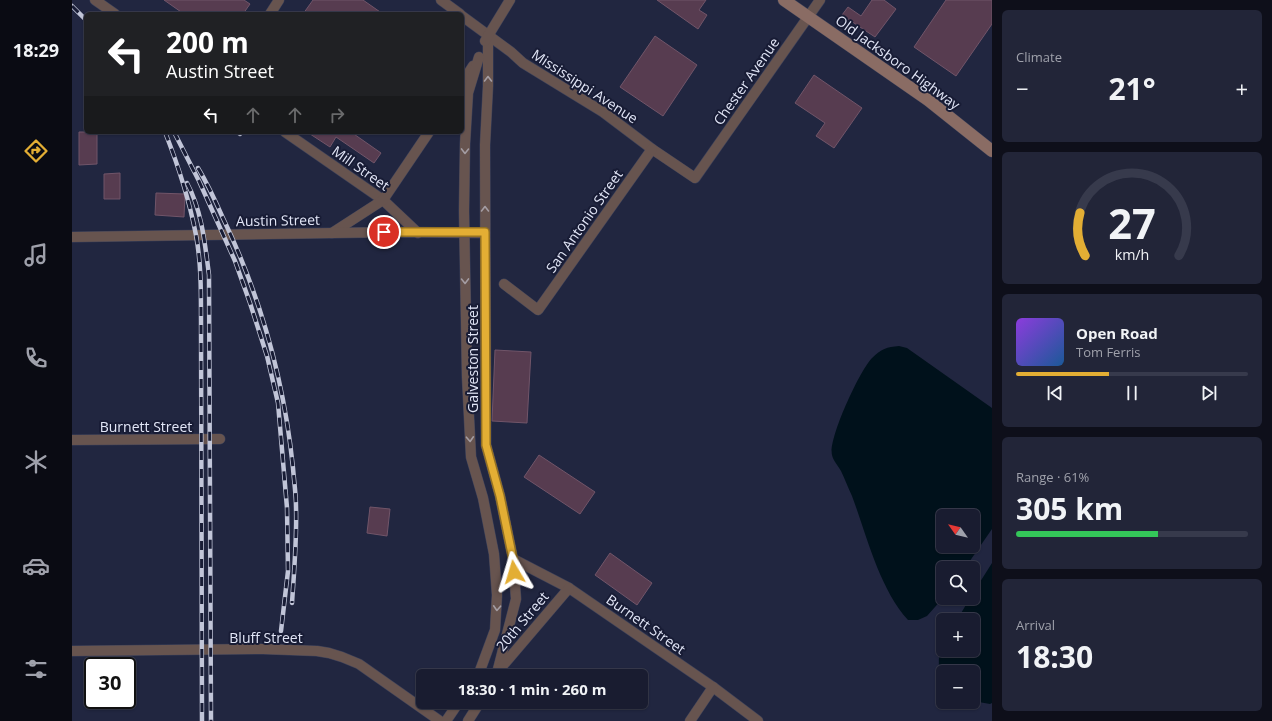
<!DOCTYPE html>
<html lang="en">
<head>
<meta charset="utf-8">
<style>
	body { margin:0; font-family:"Open Sans",sans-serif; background:#222538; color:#f1f3f6; height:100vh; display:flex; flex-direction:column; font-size:15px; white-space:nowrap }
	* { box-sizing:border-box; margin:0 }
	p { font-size:13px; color:#9fa1ab }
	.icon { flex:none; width:22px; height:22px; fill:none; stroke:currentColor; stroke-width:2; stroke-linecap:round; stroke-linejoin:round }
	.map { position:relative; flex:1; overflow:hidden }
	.panel { display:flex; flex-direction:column; gap:10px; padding:10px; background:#0e0f1a; width:280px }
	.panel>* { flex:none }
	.guide { position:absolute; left:12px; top:12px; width:380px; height:122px; border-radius:6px; box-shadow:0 1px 3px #0004,0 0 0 1px #373a4c; background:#202124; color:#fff; overflow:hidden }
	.needle { width:26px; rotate:304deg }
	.controls { position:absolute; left:864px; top:509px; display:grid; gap:8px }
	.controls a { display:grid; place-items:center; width:44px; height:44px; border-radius:6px; background:#191c30; box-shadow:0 1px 3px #0004,0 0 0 1px #373a4c; font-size:20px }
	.speed { position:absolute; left:12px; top:657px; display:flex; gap:8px; font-size:20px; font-weight:700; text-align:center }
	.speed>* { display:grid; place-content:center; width:52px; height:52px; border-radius:50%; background:#191c30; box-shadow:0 1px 3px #0004,0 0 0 1px #373a4c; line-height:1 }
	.speed .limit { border:2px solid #111; border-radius:6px; background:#fff; color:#111 }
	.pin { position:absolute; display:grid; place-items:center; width:34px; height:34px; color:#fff; margin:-17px; border:2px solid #fff; border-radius:50%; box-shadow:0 1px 4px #0007 }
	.me { position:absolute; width:44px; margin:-22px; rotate:353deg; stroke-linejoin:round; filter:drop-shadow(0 0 3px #0008) }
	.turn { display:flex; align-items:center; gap:14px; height:84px; padding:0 16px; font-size:18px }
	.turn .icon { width:52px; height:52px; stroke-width:2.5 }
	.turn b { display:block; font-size:28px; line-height:34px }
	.lanes { display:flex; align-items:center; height:38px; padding:0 16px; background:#0003; justify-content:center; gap:20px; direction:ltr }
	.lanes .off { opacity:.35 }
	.big { font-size:30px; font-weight:700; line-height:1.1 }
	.panel .card { flex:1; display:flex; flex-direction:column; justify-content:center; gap:6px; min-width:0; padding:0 14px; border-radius:6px; background:#222538 }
	.panel .dial { align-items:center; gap:0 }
	.dial svg { height:104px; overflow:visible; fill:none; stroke:#373a4c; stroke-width:7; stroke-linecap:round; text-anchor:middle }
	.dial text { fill:#f1f3f6; stroke:none }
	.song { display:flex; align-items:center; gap:12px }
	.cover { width:48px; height:48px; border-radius:6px; background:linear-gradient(135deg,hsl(270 70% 55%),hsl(210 70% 35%)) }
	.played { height:4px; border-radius:2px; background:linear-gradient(90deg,#e3ae34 40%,#373a4c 40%) }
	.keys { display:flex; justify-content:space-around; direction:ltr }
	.heat { display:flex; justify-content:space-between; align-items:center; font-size:22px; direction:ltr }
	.charge { height:6px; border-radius:3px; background:linear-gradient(90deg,#34c759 61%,#373a4c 0) }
	.trip { position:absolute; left:344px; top:669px; width:232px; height:40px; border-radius:6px; background:#191c30; box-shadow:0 1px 3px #0004,0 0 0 1px #373a4c; font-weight:700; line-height:40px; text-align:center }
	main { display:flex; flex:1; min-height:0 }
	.dock { display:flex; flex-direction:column; width:72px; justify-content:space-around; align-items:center; background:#0a0b13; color:#9fa1ab }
	.dock .icon { width:28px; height:28px }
	.dock .active { color:#e3ae34 }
	.dock b { font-size:18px; color:#f1f3f6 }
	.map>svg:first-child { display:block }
	.water { fill:#00111b; fill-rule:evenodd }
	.building { fill:#573c50; stroke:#715569 }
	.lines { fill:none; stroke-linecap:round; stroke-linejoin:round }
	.minor-casing { stroke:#3c415a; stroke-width:11 }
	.secondary-casing { stroke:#3c415a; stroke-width:13 }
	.minor { stroke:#67544f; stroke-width:10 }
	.secondary { stroke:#8a6c64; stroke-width:12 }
	.rail-casing { stroke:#c1c5d8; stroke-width:4.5 }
	.rail { stroke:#181c35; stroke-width:3; stroke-dasharray:9; stroke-linecap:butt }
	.oneway { stroke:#a49da3 }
	.route-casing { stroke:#947122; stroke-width:10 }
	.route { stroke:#e3ae34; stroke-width:7 }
	.labels { text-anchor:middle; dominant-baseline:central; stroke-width:4; stroke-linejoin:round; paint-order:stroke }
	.street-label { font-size:14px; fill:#e2e6f7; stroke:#181c35 }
</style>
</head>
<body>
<main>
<nav class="dock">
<b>18:29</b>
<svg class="icon active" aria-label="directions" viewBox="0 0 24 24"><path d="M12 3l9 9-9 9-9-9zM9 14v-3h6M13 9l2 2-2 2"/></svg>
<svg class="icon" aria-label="music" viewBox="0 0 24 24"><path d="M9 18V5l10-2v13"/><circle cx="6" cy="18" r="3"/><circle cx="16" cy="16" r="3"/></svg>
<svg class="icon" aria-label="phone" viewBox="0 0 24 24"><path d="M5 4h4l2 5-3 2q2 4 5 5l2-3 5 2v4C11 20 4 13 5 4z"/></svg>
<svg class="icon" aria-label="climate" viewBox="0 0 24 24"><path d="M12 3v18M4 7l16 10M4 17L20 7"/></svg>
<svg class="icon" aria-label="car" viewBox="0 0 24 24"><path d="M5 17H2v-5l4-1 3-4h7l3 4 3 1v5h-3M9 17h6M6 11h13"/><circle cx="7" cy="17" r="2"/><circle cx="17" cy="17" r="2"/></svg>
<svg class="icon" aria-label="filters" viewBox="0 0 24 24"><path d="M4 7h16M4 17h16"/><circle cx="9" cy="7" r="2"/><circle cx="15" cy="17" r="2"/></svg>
</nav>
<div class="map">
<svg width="920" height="721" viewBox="0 0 920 721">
	<rect width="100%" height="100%" fill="#212640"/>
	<g class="water">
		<path d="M827,346L835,348L920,408V529L893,568H871V598L855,616L846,620H836C807,588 795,536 780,496C776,488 773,479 769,471C766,466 761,460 760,455C756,439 788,370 800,358C809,349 815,347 827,346ZM871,516H901V546H871Z"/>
		<path d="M920,563V703L918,704L901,701V672H871V684C867,669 864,659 871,644V650H901V620H885L898,598H901V593Z"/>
	</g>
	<g class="building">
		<path d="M92,0H172L178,4L171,14H112Z"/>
		<path d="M241,0H291L311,14H231Z"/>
		<path d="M585,0H634L627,10L635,15L626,29Z"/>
		<path d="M800,0H812L824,9L803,37L770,15L776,7L789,16Z"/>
		<path d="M874,0H920V24L884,76L842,47Z"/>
		<path d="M583,36L625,65L591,116L548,87Z"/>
		<path d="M742,75L790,108L762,148L744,136L753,123L723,103Z"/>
		<path d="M7,132H25V164L7,165Z"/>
		<path d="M235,132H279L309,153L302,163L264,137L258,147Z"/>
		<path d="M48,173V199H32V174Z"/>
		<path d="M84,193L113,194L112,217L83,215Z"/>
		<path d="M423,350L459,352L455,423L420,421Z"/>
		<path d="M467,455L523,492L508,514L452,477Z"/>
		<path d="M298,507L318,509L315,536L295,533Z"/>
		<path d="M538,553L580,583L565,605L523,575Z"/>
	</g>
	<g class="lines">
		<defs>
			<g id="minor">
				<path d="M23,0L43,14"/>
				<path d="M369,0L388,14"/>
				<path d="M198,14L207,0"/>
				<path d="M390,16L439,52L451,63L531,112L580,149L623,178L748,0"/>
				<path d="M416,35V86L413,145L414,445L428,496L441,559L444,599L425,673L423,676"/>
				<path d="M413,41L438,0"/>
				<path d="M390,83L401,66"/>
				<path d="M213,132L311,200L346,233"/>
				<path d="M260,233L311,200L357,132"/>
				<path d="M0,237L325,232L413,233"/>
				<path d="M432,284L466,310L580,149"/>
				<path d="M0,440L148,439"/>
				<path d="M441,559L497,588L641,687L686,721"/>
				<path d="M0,651L191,649L245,651L257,653L270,657L287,664L368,721"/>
				<path d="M427,670L497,588"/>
				<path d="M406,676L423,630L425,595L422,554L411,498L399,457L395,377L392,211L393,144L396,93L407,57"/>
				<path d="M374,721L387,702"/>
				<path d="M396,721L408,702"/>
				<path d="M618,721L641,687"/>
			</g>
			<path id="secondary" d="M712,0L856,100L920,151"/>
		</defs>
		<use href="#minor" class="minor-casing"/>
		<use href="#secondary" class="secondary-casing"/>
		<use href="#minor" class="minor"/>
		<use href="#secondary" class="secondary"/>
		<defs>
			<g id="rail">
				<path d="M0,6L14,20"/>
				<path d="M93,132C106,165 117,199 124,235C129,262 129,290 129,317L130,721"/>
				<path d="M102,132L127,181L163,261L178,303L195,356L206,403L215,508L216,571L209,631"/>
				<path d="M165,132L168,134"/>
				<path d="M126,168C135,183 143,200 150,216C188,295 212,380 221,468C222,481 224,494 224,507C225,539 222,572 220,603"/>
				<path d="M115,183C130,211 133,244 137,275L139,721"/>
			</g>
		</defs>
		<use href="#rail" class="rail-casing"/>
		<use href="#rail" class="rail"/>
	</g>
	<defs><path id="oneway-chevron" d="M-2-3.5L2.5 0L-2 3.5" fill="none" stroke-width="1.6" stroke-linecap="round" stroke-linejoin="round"/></defs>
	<g class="oneway">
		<use href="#oneway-chevron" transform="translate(416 79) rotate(-90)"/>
		<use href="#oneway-chevron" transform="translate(393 151) rotate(91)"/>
		<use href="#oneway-chevron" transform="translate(413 209) rotate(-90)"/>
		<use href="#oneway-chevron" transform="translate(393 281) rotate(89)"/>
		<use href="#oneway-chevron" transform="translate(398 439) rotate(87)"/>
		<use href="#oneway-chevron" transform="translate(425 608) rotate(93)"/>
	</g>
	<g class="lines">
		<defs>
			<path id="route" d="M312,232H413L414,445L428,496L441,559L442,572"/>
		</defs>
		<use href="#route" class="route-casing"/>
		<use href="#route" class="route"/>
	</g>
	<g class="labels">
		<g class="street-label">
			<text transform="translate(826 62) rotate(36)">Old Jacksboro Highway</text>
			<text transform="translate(674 81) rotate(-55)">Chester Avenue</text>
			<text transform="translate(513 86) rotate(33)">Mississippi Avenue</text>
			<text transform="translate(289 168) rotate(35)">Mill Street</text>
			<text transform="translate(206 220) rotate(-1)">Austin Street</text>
			<text transform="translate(512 221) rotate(-55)">San Antonio Street</text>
			<text transform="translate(400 359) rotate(-90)">Galveston Street</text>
			<text x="74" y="426">Burnett Street</text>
			<text transform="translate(450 621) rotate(-50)">20th Street</text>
			<text transform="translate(574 624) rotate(35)">Burnett Street</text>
			<text x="194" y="637">Bluff Street</text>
		</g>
	</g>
</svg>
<div class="controls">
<a><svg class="needle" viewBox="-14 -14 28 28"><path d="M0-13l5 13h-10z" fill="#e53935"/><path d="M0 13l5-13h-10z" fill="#9fa1ab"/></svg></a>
<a><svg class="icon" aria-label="search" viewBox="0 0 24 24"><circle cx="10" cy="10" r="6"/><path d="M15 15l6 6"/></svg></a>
<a>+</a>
<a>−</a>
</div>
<div class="speed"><div class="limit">30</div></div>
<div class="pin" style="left:312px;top:232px;background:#d93025"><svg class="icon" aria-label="arrive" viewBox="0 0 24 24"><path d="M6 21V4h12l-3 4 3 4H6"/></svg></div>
<svg class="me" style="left:442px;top:572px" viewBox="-20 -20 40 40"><path d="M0-17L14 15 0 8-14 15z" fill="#e3ae34" stroke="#fff" stroke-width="4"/></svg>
<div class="trip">18:30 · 1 min · 260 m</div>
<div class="guide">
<div class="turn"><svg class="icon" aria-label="left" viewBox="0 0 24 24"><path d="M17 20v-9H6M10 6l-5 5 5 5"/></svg><div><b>200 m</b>Austin Street</div></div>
<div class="lanes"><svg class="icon" aria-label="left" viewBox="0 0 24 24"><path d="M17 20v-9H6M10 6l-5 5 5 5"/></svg><svg class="icon off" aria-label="ahead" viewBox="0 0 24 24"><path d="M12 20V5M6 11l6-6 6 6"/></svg><svg class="icon off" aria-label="ahead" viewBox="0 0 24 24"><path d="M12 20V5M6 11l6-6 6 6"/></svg><svg class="icon off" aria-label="right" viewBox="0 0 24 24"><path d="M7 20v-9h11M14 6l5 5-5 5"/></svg></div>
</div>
</div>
<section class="panel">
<div class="card"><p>Climate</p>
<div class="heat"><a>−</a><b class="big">21°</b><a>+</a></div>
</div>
<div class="card dial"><svg viewBox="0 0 100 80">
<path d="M14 69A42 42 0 1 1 86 69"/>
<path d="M14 69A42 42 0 0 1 10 36" stroke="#e3ae34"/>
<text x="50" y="56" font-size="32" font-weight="700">27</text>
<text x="50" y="72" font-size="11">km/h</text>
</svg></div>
<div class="card">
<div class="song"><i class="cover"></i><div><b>Open Road</b><p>Tom Ferris</p></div></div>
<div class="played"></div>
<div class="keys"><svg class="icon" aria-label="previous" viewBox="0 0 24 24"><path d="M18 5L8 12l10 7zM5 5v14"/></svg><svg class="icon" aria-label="pause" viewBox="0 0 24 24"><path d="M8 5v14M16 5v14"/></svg><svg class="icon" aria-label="next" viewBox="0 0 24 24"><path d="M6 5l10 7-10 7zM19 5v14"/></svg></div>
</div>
<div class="card"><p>Range · 61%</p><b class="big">305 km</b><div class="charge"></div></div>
<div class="card"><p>Arrival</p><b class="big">18:30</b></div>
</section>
</main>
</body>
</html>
